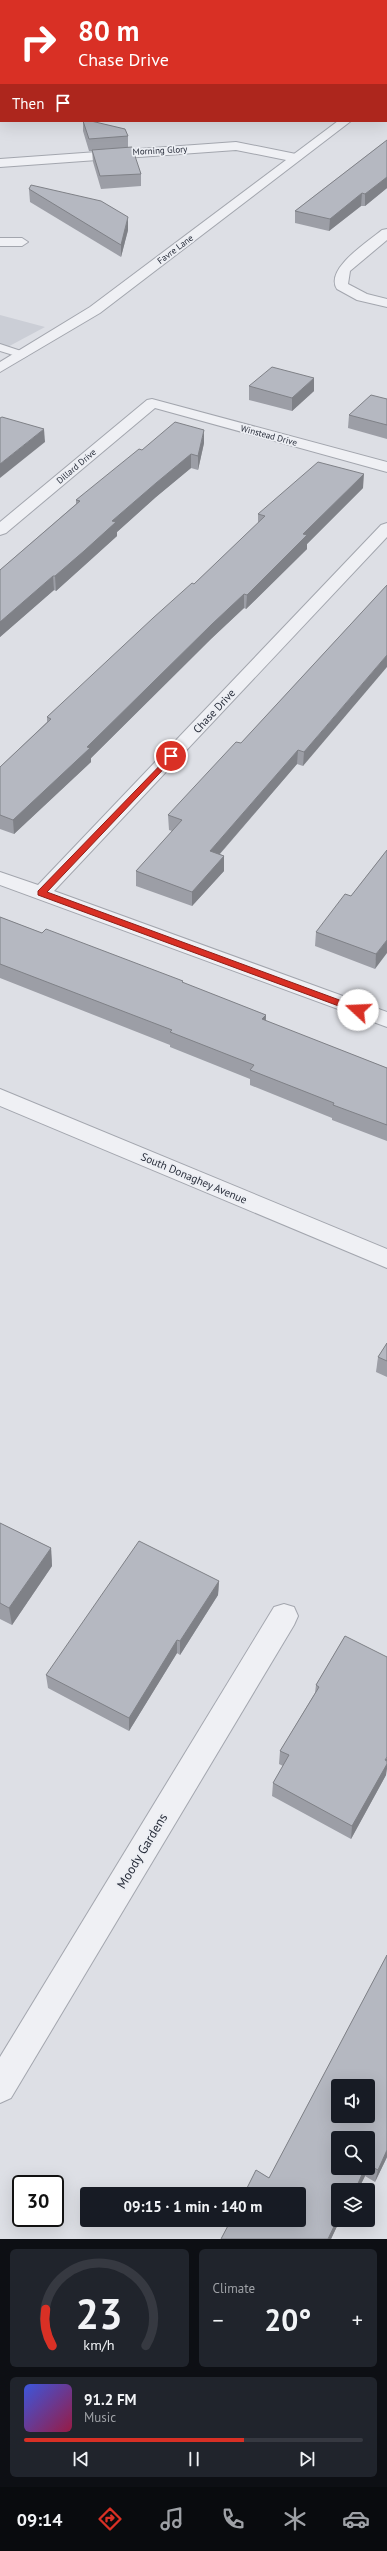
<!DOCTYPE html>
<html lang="en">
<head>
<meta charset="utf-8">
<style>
	body { margin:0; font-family:"PT Sans",sans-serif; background:#20242c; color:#f1f3f6; height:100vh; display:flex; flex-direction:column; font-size:15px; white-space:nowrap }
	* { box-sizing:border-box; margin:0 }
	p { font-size:13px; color:#9ea1a6 }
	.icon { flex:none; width:22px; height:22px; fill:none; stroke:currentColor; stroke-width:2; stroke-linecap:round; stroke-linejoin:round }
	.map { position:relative; height:2239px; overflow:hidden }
	.side { display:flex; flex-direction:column; gap:10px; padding:10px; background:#0d0f14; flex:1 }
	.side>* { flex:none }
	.top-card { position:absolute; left:0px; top:0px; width:387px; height:122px; box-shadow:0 4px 16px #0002; background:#d93025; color:#fff; overflow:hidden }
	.controls { position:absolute; left:331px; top:2079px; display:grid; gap:8px }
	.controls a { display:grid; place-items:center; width:44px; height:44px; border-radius:4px; background:#171b24; box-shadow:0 4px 16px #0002; font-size:20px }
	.speed { position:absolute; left:12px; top:2175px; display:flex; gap:8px; font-size:20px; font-weight:700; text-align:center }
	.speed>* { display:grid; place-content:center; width:52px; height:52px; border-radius:50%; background:#171b24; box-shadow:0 4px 16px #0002; line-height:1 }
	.speed .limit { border:2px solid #111; border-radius:6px; background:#fff; color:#111 }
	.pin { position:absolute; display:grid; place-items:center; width:34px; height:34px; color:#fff; margin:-17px; border:2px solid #fff; border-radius:50%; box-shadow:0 1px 4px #0007 }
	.me { position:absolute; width:44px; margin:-22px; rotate:290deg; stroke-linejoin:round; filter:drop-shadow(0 0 3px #0008) }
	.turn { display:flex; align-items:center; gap:14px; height:84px; padding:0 12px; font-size:18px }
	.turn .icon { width:52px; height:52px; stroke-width:2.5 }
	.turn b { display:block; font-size:28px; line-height:34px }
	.then { display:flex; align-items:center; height:38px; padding:0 12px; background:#0003; gap:8px; font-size:15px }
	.big { font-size:30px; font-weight:700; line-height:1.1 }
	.side .card { flex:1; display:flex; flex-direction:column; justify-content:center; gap:6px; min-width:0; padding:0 14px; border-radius:6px; background:#20242c }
	.side .dial { align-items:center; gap:0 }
	.dial svg { height:104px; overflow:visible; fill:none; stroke:#363941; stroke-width:7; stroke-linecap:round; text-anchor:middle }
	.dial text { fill:#f1f3f6; stroke:none }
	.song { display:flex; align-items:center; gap:12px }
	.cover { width:48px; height:48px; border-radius:6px; background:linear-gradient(135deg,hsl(230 70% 55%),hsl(340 70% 35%)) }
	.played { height:4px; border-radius:2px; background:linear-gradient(90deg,#d93025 65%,#363941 65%) }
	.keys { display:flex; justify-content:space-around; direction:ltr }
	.heat { display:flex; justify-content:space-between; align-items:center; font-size:22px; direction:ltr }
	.side .tiles { flex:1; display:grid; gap:10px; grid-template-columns:1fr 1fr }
	.card:last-child { grid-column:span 2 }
	.trip { position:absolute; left:80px; top:2187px; width:226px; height:40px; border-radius:4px; background:#171b24; box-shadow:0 4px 16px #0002; font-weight:700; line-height:40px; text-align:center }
	.tab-bar { display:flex; height:64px; justify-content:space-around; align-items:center; background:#090b0e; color:#9ea1a6 }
	.tab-bar .icon { width:28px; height:28px }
	.tab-bar .on { color:#d93025 }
	.tab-bar b { font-size:18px; color:#f1f3f6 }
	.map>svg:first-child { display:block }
	.built { fill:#cbced6 }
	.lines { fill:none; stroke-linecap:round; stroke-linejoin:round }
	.service-casing { stroke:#a3a6ae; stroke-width:2 }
	.minor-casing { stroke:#a3a6ae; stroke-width:2 }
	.tertiary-casing { stroke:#a3a6ae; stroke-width:2 }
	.service { fill:#eff0f4; fill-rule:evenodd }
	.minor { fill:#eff0f4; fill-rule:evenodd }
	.tertiary { fill:#eff0f4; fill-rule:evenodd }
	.wall { fill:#9c9ea6; fill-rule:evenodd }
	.shaded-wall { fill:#7f8187 }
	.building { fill:#b5b8c1; stroke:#7f8187; fill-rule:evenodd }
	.route { fill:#d93025; stroke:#8d1f18 }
	.labels { text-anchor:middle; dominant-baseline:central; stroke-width:3.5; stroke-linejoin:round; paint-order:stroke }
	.far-street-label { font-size:9px; fill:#282d3a; stroke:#eceef3 }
	.street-label { font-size:11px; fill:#282d3a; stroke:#eceef3 }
	.near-street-label { font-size:13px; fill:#282d3a; stroke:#eceef3 }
</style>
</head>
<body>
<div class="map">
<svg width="387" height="2239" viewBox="0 0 387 2239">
	<rect width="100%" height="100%" fill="#dddfe5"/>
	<path class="built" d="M0,315L45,327L0,351Z"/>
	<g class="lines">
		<defs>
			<path id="service" d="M0,344L27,353L28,355L23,358L0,351Z"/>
			<g id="minor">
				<path d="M364,0H375L364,1Z"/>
				<rect x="386" y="114" width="1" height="6"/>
				<path d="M236,142L296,154L302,158L296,162L236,150L0,167V159Z"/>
				<path d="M387,229V240L350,271L348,284L367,294L387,299V307L357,300L337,289C324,269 369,241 382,230Z"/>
				<path d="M0,238H22L28,242L22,246H0Z"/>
				<path d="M152,399L387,462V472L155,408L6,533L0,535V522L147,400Z"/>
				<path d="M387,523V537L54,891L387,1012V1027L0,885V872L38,885L381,525Z"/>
				<path d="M284,1604L294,1607L298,1616L294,1625L11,2098L0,2103V2057L274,1607Z"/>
			</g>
			<g id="tertiary">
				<path d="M338,121H351L100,313L0,372V362L90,307Z"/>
				<path d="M0,1089L387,1249V1268L0,1106Z"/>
			</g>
		</defs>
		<use href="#service" class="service-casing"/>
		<use href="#minor" class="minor-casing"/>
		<use href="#tertiary" class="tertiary-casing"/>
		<use href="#service" class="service"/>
		<use href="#minor" class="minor"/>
		<use href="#tertiary" class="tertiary"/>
	</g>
	<g class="wall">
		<path d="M71,0H337L338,1H74Z"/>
		<rect x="0" y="11" width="1" height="63"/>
		<path d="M83,121H91L128,136V147L141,174V186L101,189L93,162L92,151H89L83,131Z"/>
		<path d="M387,140V188L365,206H361L329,231L295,223V211Z"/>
		<path d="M29,189L128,230L121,257L30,202Z"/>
		<path d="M249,386L314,391L292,411L249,400Z"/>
		<path d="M387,399V439L348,428L349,415Z"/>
		<path d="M204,443L198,470L191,468L156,497L117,532V536L85,565L56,591L54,590L0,637V570L76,504V500L142,450Z"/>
		<path d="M363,488L307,544V549L246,609L244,608L212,638L91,758V762L14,834L0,829V767L47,722V717L194,584L258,523V514Z"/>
		<path d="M387,585L303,766L297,764L220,854L224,856V871L192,906L136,886V871L172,831L169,830L168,815L241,743Z"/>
		<path d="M387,850L375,969L315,946L316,932L351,896Z"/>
		<path d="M0,917L42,933L183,983L266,1015V1021L387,1068V1141L332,1120V1118L250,1085V1079L170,1047V1045L0,978Z"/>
		<path d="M387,1343V1377L376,1372L378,1357Z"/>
		<path d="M0,1523L51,1548L52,1566L12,1625L0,1619Z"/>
		<path d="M219,1581L218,1595L180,1655L177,1653L129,1731L48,1688L46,1675Z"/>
		<path d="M345,1636L386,1775L351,1839L272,1796L273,1783L283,1766L279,1764L280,1751L315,1693L316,1685Z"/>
		<path d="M387,1955V2157L375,2182L365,2176L358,2190H338V2220H340L331,2239H221L231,2220H299V2194H244L256,2170L269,2178ZM338,2086H368V2116H338ZM338,2138H368V2168H338Z"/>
	</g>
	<g class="shaded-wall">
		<rect x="386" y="27" width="1" height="11"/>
		<rect x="0" y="62" width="1" height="12"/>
		<path d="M387,177V188L365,206V194Z"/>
		<path d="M362,193L361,206L329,231L330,219Z"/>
		<path d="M128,217V230L121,257V245Z"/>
		<path d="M314,378V391L292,411V398Z"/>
		<path d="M44,429L45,442L0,478V464Z"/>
		<path d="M204,430V443L198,470V456Z"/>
		<path d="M191,454V468L156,497L117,532V536L56,591L55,576L112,521L156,483Z"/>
		<path d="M364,474L363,488L307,544V549L246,609L247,595L303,534Z"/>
		<path d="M53,576L54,590L0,637V622Z"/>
		<path d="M244,594V608L212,638L91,758V762L14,834L13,820L87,747L212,624Z"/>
		<path d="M387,655V667L303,766L304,752Z"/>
		<path d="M298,750L297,764L210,865V851Z"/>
		<path d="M224,856V871L192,906V892Z"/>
		<path d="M387,940V953L375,969L376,954Z"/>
		<path d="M266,1015L265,1029L262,1019Z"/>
		<path d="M51,1548L52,1566L12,1625L9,1608Z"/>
		<path d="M219,1581L218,1595L180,1655V1641Z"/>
		<path d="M177,1640V1653L129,1731V1718Z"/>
		<path d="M387,1757V1769L386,1775L351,1839L352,1826Z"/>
		<path d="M387,2150V2157L375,2182L378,2170Z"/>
		<path d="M365,2168H366L365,2176L358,2190H355Z"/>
		<path d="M338,2218V2220H340L331,2239H328Z"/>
	</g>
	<g class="building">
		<path d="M93,0H337L338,1H96Z"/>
		<rect x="386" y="8" width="1" height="19"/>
		<path d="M0,11H1V33L0,32Z"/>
		<path d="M1,37V62H0V40Z"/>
		<path d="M83,121H91L125,129L128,136L89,139Z"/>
		<path d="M387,140V177L365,194L362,193L330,219L295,211Z"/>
		<path d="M132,147L141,174L100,176L92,150Z"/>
		<path d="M31,185L101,201L128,217L121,245L29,189Z"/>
		<path d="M272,367L314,378L292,398L249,386Z"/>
		<path d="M371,395L387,399V425L349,415Z"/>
		<path d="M2,417L44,429L0,464V418Z"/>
		<path d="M175,422L204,430L198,456L191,454L156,483L112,521L116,522L84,551L55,576H53L0,622V570L80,501L76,500L139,449L142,450Z"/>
		<path d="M318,462L364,474L303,534L307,535L247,595L244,594L212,624L87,747L90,748L13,820L0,815V767L51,719L47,717L153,618L192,583L194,584L265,516L258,514Z"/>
		<path d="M387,585V655L304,752L298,750L210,851L224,856L192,892L136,871L182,820L168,815L236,742L241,743Z"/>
		<path d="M387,850V940L376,954L316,932L345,894L351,896Z"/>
		<path d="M0,917L42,933L46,929L183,981L182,982L266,1015L262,1019L387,1068V1125L333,1105L334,1103L250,1070L254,1065L170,1032L172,1030L0,964Z"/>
		<path d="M387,1343V1361L378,1357Z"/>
		<path d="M0,1523L51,1548L9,1608L0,1603Z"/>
		<path d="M139,1541L219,1581L180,1641L177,1640L129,1718L46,1675Z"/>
		<path d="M345,1636L387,1657V1757L385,1760L387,1761V1764L352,1826L273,1783L289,1755L280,1751L319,1687L316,1685Z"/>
		<path d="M387,1955V2150L378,2170L368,2165V2138H338V2168H365L355,2190H338V2218L328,2239H221L231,2220H299V2194H244L256,2170L269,2178ZM338,2086H368V2116H338Z"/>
	</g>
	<path class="route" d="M171,754L174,755V758L47,892L361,1008V1012H355L38,895V891Z"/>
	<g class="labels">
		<g class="far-street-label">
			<text transform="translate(160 150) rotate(-3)">Morning Glory</text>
			<text transform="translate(175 249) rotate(-37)">Favre Lane</text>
			<text transform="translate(269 435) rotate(15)">Winstead Drive</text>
			<text transform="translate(76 466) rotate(-40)">Dillard Drive</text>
		</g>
		<g class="street-label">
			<text transform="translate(214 711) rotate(-47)">Chase Drive</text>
			<text transform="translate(194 1178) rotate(23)">South Donaghey Avenue</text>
		</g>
		<g class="near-street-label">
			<text transform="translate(142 1851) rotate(-59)">Moody Gardens</text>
		</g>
	</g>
</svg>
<div class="controls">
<a><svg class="icon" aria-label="sound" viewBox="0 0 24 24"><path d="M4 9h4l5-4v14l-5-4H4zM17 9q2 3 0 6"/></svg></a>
<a><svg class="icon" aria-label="search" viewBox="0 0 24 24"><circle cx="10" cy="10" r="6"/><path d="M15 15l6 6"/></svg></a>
<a><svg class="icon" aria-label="layers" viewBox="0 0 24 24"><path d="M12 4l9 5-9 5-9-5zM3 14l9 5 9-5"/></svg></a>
</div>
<div class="speed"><div class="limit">30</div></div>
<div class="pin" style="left:171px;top:756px;background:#d93025"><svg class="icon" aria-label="arrive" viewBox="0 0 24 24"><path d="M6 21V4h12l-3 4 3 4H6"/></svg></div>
<svg class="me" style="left:358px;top:1010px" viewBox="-20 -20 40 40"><circle r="19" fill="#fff"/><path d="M0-13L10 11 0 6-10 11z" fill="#d93025"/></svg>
<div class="trip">09:15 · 1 min · 140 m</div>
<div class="top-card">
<div class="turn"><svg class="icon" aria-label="right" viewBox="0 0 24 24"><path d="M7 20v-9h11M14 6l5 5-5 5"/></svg><div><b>80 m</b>Chase Drive</div></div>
<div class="then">Then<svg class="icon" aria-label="arrive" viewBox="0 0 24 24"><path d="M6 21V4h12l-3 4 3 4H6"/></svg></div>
</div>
</div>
<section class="side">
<div class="tiles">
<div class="card dial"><svg viewBox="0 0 100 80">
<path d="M14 69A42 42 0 1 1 86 69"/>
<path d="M14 69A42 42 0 0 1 9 41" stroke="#d93025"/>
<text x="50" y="56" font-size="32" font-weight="700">23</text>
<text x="50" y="72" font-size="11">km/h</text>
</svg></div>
<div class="card"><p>Climate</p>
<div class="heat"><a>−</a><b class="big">20°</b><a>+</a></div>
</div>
<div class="card">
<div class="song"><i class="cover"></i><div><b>91.2 FM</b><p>Music</p></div></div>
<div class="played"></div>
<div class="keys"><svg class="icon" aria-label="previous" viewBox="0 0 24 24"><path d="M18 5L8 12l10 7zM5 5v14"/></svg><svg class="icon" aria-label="pause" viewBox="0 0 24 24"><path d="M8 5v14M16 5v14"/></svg><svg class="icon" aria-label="next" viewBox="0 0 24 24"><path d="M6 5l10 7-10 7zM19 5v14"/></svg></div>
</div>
</div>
</section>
<nav class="tab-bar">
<b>09:14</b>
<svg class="icon on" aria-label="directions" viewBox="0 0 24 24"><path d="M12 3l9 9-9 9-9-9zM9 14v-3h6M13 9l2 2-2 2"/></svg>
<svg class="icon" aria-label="music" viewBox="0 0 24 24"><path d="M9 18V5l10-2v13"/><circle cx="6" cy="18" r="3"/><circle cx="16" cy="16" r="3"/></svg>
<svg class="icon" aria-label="phone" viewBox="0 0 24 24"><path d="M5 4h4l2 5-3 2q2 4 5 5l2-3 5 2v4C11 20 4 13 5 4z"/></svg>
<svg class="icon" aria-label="climate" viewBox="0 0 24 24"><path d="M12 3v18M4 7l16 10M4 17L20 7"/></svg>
<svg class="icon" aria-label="car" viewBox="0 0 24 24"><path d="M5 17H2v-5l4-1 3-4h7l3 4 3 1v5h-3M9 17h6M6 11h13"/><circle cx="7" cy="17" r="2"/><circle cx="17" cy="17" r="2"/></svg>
</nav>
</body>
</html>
